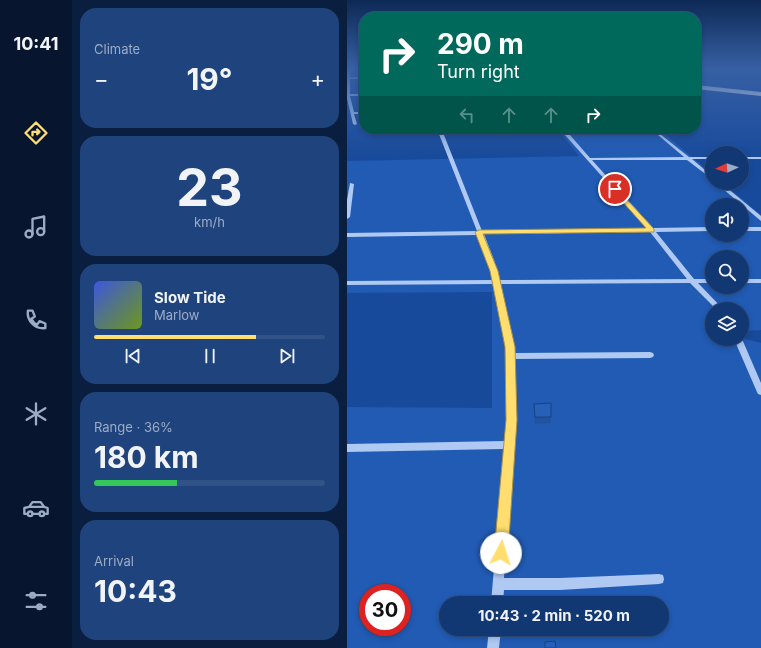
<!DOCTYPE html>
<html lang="en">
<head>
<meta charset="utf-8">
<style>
	body { margin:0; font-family:Inter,sans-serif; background:#1f437c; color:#f1f3f6; height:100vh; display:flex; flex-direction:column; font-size:15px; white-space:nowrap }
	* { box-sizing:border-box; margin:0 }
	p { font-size:13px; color:#9cacc5 }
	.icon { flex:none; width:22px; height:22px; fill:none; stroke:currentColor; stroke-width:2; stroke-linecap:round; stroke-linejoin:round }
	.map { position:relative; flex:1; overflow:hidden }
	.sheet { display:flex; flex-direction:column; gap:8px; padding:8px; background:#0a1f40; width:275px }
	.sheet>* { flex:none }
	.guide { position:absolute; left:12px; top:12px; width:342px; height:122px; border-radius:16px; box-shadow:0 2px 6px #0003,0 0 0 1px #315286; background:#00695c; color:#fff; overflow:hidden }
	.needle { width:26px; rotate:266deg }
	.fabs { position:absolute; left:358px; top:146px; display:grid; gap:8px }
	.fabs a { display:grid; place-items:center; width:44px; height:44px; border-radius:50%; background:#123874; box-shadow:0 2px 6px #0003,0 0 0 1px #315286; font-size:20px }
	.speed { position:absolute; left:12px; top:584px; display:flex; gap:8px; font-size:20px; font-weight:700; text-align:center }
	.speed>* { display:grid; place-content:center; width:52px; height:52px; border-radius:50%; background:#123874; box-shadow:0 2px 6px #0003,0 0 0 1px #315286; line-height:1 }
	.speed .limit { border:6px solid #d22; background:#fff; color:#111 }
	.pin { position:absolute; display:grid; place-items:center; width:34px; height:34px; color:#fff; margin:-17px; border:2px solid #fff; border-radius:50%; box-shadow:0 1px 4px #0007 }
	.me { position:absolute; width:44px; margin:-22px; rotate:5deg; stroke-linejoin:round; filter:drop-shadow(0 0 3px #0008) }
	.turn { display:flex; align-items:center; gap:14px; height:84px; padding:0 12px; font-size:18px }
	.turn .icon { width:52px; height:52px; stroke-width:2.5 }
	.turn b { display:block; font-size:28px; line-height:34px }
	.lanes { display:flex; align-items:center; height:38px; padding:0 12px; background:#0003; justify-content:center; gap:20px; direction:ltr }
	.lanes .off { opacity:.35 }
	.big { font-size:30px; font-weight:700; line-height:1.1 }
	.sheet .card { flex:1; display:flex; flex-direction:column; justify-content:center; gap:6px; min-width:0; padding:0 14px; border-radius:16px; background:#1f437c }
	.sheet .dial { align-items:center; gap:0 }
	.dial b { font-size:52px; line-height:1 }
	.song { display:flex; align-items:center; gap:12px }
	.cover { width:48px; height:48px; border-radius:6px; background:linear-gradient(135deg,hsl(230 70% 55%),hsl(80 70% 35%)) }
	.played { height:4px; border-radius:2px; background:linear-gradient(90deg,#ffde6f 70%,#315286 70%) }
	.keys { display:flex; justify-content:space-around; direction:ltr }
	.heat { display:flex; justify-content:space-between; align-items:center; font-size:22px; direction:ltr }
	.charge { height:6px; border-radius:3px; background:linear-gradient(90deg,#34c759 36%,#315286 0) }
	.trip { position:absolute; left:92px; top:596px; width:230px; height:40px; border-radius:20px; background:#123874; box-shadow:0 2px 6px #0003,0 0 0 1px #315286; font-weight:700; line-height:40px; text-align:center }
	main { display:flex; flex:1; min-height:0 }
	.menu { display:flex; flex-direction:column; width:72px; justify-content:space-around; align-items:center; background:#07162e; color:#9cacc5 }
	.menu .icon { width:28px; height:28px }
	.menu .on { color:#ffde6f }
	.menu b { font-size:18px; color:#f1f3f6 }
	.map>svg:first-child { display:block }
	.green { fill:#215bb4; fill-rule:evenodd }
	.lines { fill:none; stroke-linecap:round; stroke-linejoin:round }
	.minor { fill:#afc9f2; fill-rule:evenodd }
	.highway { fill:#fff; fill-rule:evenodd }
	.wall { fill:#22539f }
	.building { fill:#2760b9; stroke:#1b4382 }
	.route { fill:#ffde6f; stroke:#a69048 }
</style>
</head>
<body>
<main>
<nav class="menu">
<b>10:41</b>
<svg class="icon on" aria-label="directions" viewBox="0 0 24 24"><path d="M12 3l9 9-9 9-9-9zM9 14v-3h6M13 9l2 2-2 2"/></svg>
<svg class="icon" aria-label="music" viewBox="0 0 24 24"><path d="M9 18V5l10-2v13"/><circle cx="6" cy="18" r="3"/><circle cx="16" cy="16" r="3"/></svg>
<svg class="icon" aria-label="phone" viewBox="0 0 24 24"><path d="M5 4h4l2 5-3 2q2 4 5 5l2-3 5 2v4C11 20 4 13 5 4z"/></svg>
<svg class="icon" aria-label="climate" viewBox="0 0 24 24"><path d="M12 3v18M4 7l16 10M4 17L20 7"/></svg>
<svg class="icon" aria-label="car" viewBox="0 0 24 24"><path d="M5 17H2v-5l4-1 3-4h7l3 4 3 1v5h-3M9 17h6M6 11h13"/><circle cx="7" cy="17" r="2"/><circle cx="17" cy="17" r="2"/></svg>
<svg class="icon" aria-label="filters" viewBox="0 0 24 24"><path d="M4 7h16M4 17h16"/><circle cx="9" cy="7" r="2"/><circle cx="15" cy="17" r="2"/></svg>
</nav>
<section class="sheet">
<div class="card"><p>Climate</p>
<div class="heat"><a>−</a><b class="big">19°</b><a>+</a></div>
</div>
<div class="card dial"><b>23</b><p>km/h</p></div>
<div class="card">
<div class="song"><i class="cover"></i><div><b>Slow Tide</b><p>Marlow</p></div></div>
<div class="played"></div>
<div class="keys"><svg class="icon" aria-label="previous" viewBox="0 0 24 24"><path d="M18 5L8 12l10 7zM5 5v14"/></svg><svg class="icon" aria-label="pause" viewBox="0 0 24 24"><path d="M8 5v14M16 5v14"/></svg><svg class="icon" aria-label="next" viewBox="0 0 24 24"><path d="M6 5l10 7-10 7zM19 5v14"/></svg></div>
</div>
<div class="card"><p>Range · 36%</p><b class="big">180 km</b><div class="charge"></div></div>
<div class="card"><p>Arrival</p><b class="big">10:43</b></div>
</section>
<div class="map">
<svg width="414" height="648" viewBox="0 0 414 648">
	<rect width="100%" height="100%" fill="#184a9b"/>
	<path class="green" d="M211,129H312L365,174V183H376L414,215V330L395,331V309H365V339H395V332L398,339L414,343V648H0V407L145,408V292L0,293V161L232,156ZM365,205H395V235H365ZM365,257H395V287H365ZM21,593H55V627H21ZM99,603H315V629H99Z"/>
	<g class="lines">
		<g class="minor">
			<path d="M0,68H3V77H17V79H3V94H17V96H3L7,112H17V114H7L10,124L8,125L6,124L0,98Z"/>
			<path d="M90,129H94L96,133H216L213,129H217L221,133H308L306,131L308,130L342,157H365V159H345L365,176V179L340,160H245L306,228L365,227V231L309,232L347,279H365V283H351L376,309H369L343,283L152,284L167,347V353L303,352L306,353L307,355L306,357L303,358L167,359L168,420L167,445L166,447L157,578H213L312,574L316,575L317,579L316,583L312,584L213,590H157L156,603H144L157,449L0,452V444L158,441L160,420L159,347L146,284L0,285V281L145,280L141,260L131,235L0,237V233L130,231ZM97,135H218L301,228L135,231ZM223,135H311L337,157L243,158ZM303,232L340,279L152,280L147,260L137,234Z"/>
			<rect x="395" y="157" width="19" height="2"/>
			<path d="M3,183L7,184L3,217L0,219V200Z"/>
			<path d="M369,183H374L414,216V221Z"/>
			<rect x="395" y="227" width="19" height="4"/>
			<rect x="395" y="279" width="19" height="4"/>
			<path d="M387,339H395L414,383V395L411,394L410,392Z"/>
			<path d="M142,629H154L152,648H140Z"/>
		</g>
		<path class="highway" d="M349,85L414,92V96L349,89Z"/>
	</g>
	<path class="wall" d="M204,403V423L188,424L187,404Z"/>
	<g class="building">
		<path d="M204,403V417H188L187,404Z"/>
		<path d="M208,641L209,648H198V642Z"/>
	</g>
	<linearGradient id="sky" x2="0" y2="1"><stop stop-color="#0d2955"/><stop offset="0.43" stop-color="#3760a4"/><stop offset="1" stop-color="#3760a4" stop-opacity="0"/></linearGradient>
	<rect width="414" height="159" fill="url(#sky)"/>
	<path class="route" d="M268,187L307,229V232L136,234L151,271L168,347L170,420L161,553L159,558L154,560L149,558L147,553L159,420L158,347L143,271L128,232L132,230L299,228L266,191L265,189Z"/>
</svg>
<div class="fabs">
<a><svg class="needle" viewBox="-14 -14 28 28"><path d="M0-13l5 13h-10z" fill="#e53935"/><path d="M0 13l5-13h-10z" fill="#9cacc5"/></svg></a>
<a><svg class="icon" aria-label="sound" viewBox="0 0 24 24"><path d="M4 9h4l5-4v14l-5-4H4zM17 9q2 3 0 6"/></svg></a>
<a><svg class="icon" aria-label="search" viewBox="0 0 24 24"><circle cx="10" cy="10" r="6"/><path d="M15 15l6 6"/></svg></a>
<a><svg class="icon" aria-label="layers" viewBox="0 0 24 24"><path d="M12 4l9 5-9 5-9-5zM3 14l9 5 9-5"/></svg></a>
</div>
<div class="speed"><div class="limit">30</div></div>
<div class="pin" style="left:268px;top:189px;background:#d93025"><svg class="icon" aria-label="arrive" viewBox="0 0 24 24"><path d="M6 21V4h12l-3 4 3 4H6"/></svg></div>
<svg class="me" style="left:154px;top:553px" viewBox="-20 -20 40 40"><circle r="19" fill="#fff"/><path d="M0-13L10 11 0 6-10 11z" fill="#ffde6f"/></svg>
<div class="trip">10:43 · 2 min · 520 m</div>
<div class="guide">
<div class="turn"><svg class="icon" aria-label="right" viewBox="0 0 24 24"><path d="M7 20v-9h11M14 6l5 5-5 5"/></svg><div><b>290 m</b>Turn right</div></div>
<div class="lanes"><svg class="icon off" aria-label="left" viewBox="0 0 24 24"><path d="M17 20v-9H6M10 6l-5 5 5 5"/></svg><svg class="icon off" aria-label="ahead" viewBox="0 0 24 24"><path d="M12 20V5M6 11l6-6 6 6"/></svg><svg class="icon off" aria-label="ahead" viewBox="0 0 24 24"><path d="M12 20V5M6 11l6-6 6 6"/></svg><svg class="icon" aria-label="right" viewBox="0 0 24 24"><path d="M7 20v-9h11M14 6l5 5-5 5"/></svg></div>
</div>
</div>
</main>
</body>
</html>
